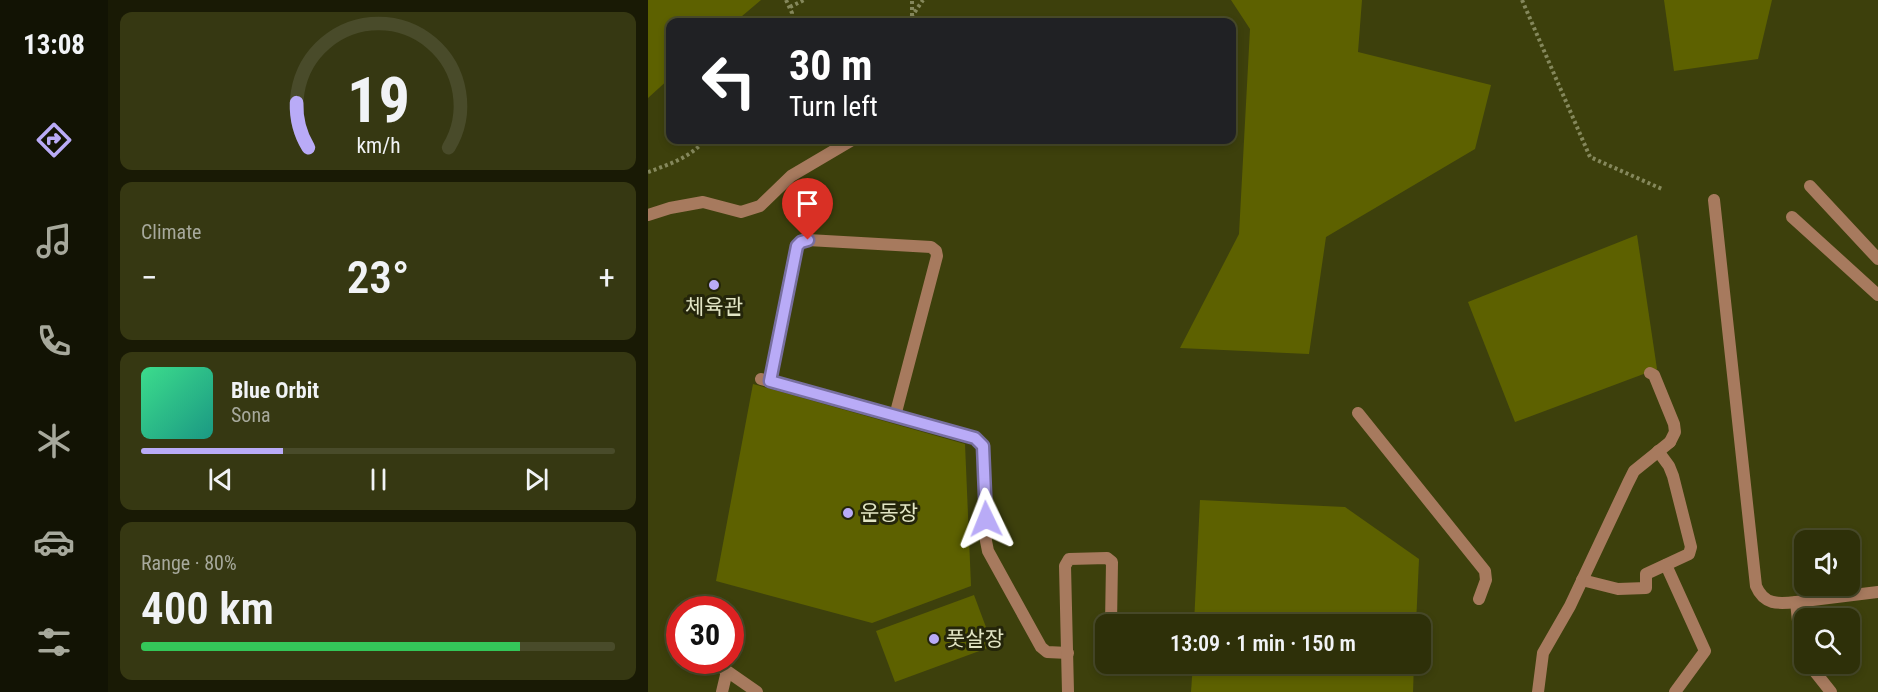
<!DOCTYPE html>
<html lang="en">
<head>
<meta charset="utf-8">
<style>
	body { margin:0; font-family:"Roboto Condensed","Noto Sans KR",sans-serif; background:#363812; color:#f1f3f6; height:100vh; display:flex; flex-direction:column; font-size:22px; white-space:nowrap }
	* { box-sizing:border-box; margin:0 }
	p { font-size:20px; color:#a7a99c }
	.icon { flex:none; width:33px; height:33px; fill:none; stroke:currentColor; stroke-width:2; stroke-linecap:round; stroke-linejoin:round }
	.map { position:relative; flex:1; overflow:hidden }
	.details { display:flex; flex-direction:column; gap:12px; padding:12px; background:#191a05; width:540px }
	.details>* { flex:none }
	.top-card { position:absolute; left:18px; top:18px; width:570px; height:126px; border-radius:12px; box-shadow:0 3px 9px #0003,0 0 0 2px #494b2a; background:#202124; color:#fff; overflow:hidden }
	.controls { position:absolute; left:1146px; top:530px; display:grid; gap:12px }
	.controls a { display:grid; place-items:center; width:66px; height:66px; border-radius:12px; background:#2e3009; box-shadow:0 3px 9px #0003,0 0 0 2px #494b2a; font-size:30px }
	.speed { position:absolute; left:18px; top:596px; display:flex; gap:12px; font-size:30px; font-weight:700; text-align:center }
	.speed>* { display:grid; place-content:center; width:78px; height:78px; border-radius:50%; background:#2e3009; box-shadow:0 3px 9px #0003,0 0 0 2px #494b2a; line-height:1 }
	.speed .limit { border:9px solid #d22; background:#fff; color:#111 }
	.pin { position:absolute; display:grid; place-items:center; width:51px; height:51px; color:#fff; margin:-62px -26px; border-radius:50% 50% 50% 0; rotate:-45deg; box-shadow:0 0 6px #0007 }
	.pin .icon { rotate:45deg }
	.me { position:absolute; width:66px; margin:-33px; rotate:358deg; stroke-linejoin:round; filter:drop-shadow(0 0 4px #0008) }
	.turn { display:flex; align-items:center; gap:21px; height:126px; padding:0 24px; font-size:27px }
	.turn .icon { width:78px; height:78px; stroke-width:2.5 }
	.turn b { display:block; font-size:42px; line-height:51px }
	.big { font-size:45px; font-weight:600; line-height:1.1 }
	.details .tile { flex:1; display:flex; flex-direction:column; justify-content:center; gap:9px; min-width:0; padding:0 21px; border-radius:12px; background:#363812 }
	.details .dial { align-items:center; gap:0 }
	.dial svg { height:156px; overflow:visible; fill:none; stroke:#494b2a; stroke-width:7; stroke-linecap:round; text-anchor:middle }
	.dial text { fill:#f1f3f6; stroke:none }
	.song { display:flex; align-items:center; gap:18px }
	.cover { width:72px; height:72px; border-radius:9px; background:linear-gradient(135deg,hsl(150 70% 55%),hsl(170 70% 35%)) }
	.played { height:6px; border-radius:3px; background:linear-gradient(90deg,#b9abf7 30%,#494b2a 30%) }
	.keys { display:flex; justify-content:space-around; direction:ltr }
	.heat { display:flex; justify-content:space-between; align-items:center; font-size:33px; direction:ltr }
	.charge { height:9px; border-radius:4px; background:linear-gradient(90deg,#34c759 80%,#494b2a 0) }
	.trip { position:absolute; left:447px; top:614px; width:336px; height:60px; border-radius:12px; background:#2e3009; box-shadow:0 3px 9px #0003,0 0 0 2px #494b2a; font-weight:600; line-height:60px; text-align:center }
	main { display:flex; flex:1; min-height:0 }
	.menu { display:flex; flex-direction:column; width:108px; justify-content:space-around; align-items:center; background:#121304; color:#a7a99c }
	.menu .icon { width:42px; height:42px }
	.menu .current { color:#b9abf7 }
	.menu b { font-size:27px; color:#f1f3f6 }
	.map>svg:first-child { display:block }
	.green { fill:#5d6100 }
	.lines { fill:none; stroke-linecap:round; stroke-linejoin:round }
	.path { stroke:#85885c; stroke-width:4; stroke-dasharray:3 3; stroke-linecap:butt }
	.lane { stroke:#a77a5e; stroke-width:12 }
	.street { stroke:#a77a5e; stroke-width:12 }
	.route-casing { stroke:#786fa1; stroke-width:15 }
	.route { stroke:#b9abf7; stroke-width:10 }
	.poi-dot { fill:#b9abf7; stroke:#24250a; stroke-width:2 }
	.labels { text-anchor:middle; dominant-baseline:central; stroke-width:6; stroke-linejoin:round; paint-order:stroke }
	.poi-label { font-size:21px; fill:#e2e5c4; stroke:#24250a; text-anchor:start }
</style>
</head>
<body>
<main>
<nav class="menu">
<b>13:08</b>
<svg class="icon current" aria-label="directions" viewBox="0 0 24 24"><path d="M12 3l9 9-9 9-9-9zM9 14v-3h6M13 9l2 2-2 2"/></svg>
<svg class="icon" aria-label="music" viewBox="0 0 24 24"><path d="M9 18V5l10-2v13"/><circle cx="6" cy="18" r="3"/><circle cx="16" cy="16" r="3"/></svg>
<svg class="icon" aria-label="phone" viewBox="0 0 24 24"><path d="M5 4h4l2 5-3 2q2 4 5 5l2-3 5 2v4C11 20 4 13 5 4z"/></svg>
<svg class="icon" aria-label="climate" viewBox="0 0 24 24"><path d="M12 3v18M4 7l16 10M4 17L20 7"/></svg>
<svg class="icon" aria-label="car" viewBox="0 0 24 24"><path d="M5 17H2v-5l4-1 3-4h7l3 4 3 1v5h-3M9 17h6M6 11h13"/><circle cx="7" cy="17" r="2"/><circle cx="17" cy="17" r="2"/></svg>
<svg class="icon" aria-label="filters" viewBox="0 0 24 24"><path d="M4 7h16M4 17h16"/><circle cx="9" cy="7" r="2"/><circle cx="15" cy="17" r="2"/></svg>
</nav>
<section class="details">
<div class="tile dial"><svg viewBox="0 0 100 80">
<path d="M14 69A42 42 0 1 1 86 69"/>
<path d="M14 69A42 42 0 0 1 8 46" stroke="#b9abf7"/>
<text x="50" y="56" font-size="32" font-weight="700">19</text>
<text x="50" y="72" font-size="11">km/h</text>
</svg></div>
<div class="tile"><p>Climate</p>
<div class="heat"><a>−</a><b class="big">23°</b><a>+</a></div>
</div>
<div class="tile">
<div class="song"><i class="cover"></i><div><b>Blue Orbit</b><p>Sona</p></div></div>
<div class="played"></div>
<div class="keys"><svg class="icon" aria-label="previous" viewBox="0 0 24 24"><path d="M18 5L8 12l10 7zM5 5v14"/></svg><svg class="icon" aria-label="pause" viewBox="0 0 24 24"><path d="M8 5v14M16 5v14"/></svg><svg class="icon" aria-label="next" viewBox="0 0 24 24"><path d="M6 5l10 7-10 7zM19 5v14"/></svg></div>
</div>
<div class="tile"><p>Range · 80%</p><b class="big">400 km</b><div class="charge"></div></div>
</section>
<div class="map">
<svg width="1230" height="692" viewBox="0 0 1230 692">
	<rect width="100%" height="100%" fill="#3d400c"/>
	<g class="green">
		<path d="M0,0H113L87,22H22V78L0,98Z"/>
		<path d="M583,0H714L710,52L843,85L827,149L678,237L661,354L532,348L591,234L602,29Z"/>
		<path d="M1016,0H1124L1110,59L1026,71Z"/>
		<path d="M989,235L1009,369L867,422L820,302Z"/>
		<path d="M105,384L317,444L323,586L224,623L68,581Z"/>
		<path d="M552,500L697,507L771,559L768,624H546Z"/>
		<path d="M326,595L345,646L247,682L228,631Z"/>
		<path d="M545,663H766L765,692H543Z"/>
	</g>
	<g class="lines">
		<g class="path">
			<path d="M138,0L144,13V22"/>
			<path d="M874,0L942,157L1014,189"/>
			<path d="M142,7L156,0"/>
			<path d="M264,16V0"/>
			<path d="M260,22L275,0"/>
			<path d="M0,172C20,165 43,157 57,140"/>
		</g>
		<g class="lane">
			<path d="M1066,200L1108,586C1116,605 1130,604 1148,602"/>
			<path d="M1144,217L1230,295"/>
			<path d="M1002,373L1006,375L1026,424L1027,432L1022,442"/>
			<path d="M113,379L318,436"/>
			<path d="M122,382L149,246L153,242L160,240L283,247L288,251L289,256L247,416"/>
			<path d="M710,413L837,571L838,580L831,599"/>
			<path d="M1018,565L1057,651L1027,692"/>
			<path d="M934,580L970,589L998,588V574L1041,554L1043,547L1025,476L1021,466L1010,451"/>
			<path d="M1156,658L1153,650L1148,602L1230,592"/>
			<path d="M63,660L109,692"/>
			<path d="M1160,663L1183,692"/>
			<path d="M74,692L79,671"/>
		</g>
		<g class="street">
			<path d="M1162,186L1230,259"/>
			<path d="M0,215L22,208L55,202L93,212L112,206L143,176L204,140"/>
			<path d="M318,436L327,438L335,446L338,541L340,551L393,647L399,652L420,653"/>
			<path d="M420,692L417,566L421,559L459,558L464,562L463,624"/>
			<path d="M890,692L895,653L922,606L980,483L986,471L1022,442"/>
		</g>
	</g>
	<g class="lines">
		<defs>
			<path id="route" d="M160,240L153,242L149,246L122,381L327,438L335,446L338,519"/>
		</defs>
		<use href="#route" class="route-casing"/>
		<use href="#route" class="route"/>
	</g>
	<g class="poi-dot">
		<circle cx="66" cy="285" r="6"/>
		<circle cx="200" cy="513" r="6"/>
		<circle cx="286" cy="639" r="6"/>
	</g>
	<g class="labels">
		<g class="poi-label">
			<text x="66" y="307" text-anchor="middle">체육관</text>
			<text x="212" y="513">운동장</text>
			<text x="298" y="639">풋살장</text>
		</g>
	</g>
</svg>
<div class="controls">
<a><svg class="icon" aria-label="sound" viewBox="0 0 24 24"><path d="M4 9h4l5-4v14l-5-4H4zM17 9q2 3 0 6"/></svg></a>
<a><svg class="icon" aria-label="search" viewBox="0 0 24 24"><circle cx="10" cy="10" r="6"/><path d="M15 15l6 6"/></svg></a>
</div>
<div class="speed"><div class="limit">30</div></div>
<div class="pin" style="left:160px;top:240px;background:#d93025"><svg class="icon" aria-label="arrive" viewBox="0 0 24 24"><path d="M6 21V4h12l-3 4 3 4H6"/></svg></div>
<svg class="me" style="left:338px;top:519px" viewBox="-20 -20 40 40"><path d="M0-17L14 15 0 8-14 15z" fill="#b9abf7" stroke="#fff" stroke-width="4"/></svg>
<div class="trip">13:09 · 1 min · 150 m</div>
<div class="top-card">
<div class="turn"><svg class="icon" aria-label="left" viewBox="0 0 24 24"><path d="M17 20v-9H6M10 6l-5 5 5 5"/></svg><div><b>30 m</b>Turn left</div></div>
</div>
</div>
</main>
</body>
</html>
